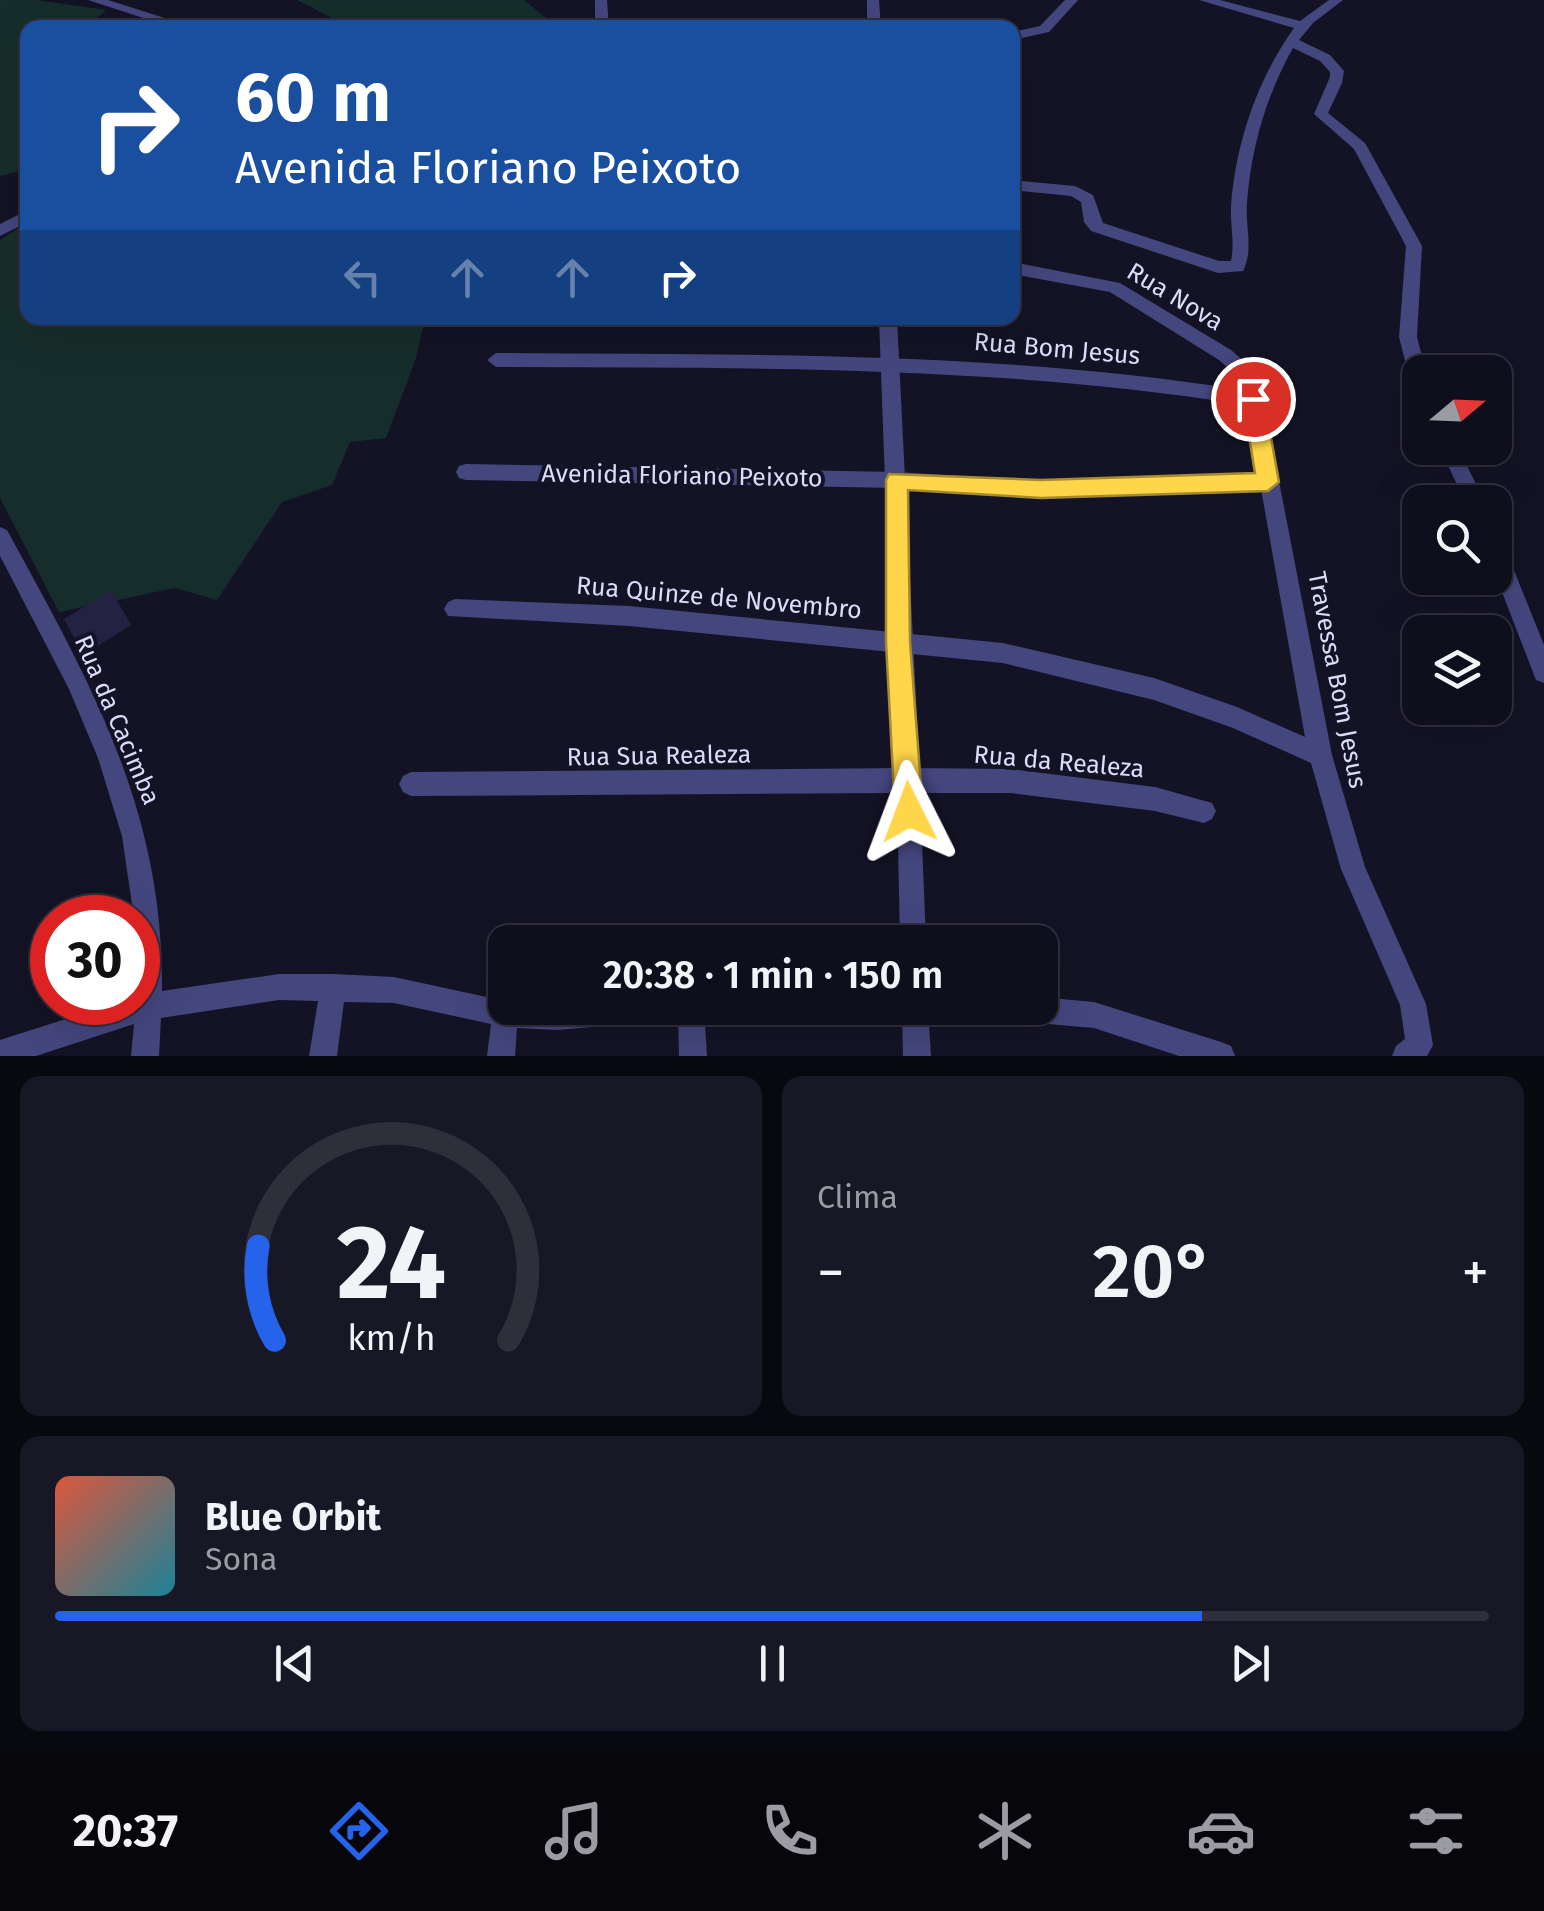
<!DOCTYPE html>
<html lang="pt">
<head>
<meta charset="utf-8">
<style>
	body { margin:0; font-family:"Fira Sans",sans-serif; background:#181725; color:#f1f3f6; height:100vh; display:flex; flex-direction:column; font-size:38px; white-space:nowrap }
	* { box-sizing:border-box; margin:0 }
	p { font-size:32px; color:#9b9ca3 }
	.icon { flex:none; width:55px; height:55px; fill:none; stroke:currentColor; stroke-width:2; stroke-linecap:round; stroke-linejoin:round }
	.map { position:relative; height:1056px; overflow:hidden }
	.panel { display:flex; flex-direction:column; gap:20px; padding:20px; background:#08080f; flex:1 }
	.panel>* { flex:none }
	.banner { position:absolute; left:20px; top:20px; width:1000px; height:305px; border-radius:20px; box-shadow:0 10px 40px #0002,0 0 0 2px #2f2e3b; background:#1a4fa0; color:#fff; overflow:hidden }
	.needle { width:65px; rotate:71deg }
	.tools { position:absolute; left:1402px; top:355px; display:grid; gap:20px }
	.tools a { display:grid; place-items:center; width:110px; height:110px; border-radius:20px; background:#0f0e1c; box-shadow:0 10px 40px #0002,0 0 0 2px #2f2e3b; font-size:50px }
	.speed { position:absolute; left:30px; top:895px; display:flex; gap:20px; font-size:50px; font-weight:700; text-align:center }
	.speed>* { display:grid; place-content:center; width:130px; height:130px; border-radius:50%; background:#0f0e1c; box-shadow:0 10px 40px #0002,0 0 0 2px #2f2e3b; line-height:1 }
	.speed .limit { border:15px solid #d22; background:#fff; color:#111 }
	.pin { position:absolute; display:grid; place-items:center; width:85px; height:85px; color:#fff; margin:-42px; border:5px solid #fff; border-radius:50%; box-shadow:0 2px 10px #0007 }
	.me { position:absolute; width:110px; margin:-55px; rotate:357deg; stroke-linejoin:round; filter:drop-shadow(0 0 8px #0008) }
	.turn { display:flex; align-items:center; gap:35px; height:210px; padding:0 50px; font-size:45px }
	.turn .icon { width:130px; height:130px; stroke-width:2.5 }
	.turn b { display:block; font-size:70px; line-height:85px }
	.lanes { display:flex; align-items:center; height:95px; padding:0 50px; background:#0003; justify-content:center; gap:50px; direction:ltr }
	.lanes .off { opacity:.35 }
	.big { font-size:75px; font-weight:600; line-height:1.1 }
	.panel .widget { flex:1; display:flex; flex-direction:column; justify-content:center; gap:15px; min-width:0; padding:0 35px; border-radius:20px; background:#181725 }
	.panel .dial { align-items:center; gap:0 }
	.dial svg { height:260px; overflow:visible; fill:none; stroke:#2f2e3b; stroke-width:7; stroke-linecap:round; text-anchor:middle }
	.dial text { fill:#f1f3f6; stroke:none }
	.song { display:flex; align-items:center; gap:30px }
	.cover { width:120px; height:120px; border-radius:15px; background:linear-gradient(135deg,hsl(10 70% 55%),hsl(190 70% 35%)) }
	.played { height:10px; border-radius:5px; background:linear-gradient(90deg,#2563eb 80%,#2f2e3b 80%) }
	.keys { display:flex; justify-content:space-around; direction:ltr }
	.heat { display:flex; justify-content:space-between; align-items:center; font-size:55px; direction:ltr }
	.panel .tiles { flex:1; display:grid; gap:20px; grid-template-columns:1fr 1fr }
	.widget:last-child { grid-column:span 2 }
	.trip { position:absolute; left:488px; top:925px; width:570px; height:100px; border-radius:20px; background:#0f0e1c; box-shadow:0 10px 40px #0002,0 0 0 2px #2f2e3b; font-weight:600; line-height:100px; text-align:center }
	.tabs { display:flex; height:160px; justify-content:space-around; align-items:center; background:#06060b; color:#9b9ca3 }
	.tabs .icon { width:70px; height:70px }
	.tabs .selected { color:#2563eb }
	.tabs b { font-size:45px; color:#f1f3f6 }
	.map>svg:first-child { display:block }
	.green { fill:#162e2b }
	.building { fill:#252143 }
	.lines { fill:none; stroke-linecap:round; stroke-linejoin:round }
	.minor { fill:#44467e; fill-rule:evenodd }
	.tertiary { fill:#44467e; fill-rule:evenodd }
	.route { fill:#ffd54a; stroke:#a68a30; stroke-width:2.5 }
	.labels { text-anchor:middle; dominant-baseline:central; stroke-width:8; stroke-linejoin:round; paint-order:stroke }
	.street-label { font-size:25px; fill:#dddbfa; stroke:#141325 }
</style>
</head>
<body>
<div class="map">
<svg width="1544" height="1056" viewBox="0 0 1544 1056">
	<rect width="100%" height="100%" fill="#141325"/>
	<g class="green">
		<path d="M0,0H36L106,10L87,27L28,28L27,169L0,176Z"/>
		<path d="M297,0H524L550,21L549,27H350Z"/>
		<path d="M27,223L28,318H425L416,358L386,438L350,442L332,485L282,502L217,600L175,588L59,612L0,498V240Z"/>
	</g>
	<path class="building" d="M111,590L131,625L83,655L64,619Z"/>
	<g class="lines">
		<g class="minor">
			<path d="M88,0H108L196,28H174Z"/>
			<path d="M595,0H607L609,28H595Z"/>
			<path d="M1065,0H1078L1049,32L1012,40V32L1040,26Z"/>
			<path d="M1199,0H1220L1300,21L1329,0H1343L1313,23L1299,40L1330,55L1344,71L1342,83L1328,113L1365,143L1422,246L1417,337L1426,372H1420V391L1411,384L1399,337L1406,246L1354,149L1314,114L1330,77V72L1320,61L1293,48C1266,96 1251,148 1247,203C1245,227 1254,249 1243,271L1218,273L1091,231L1084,222L1081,202L1071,196L1012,190V180L1075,186L1093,195L1103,223L1219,261H1231C1235,243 1230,225 1231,206C1236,142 1257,80 1294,28Z"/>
			<path d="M28,210V222L0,236V224Z"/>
			<path d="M1012,262L1120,283L1231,350L1252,368L1260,383L1332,755L1365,867L1426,1004L1433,1045L1427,1056H1392L1396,1046L1405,1039L1400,1005L1341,869L1311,763L1233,728L1154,700L1003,663L629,626L448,616L444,609L448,602L455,599L629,606L1003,643L1154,678L1237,707L1305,737L1261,489L1041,497L897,488L466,480L459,478L456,472L459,466L466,464L897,472L1041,481L1258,473L1246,405C997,365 747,368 496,367L487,360L496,353C746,355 995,351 1243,390L1239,378L1219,360L1110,292L1012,274Z"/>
			<path d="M1440,448H1458L1485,502H1465Z"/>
			<path d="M0,527L7,530C91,684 164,810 162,991L279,974H333L394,977L505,1001V1008H674L670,1017L661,1021L557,1030L517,1028L515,1056H487L491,1024L394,1003L344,1002L337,1056H309L318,1001L279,1000L161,1018L159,1056H131L134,1024L36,1056H0V1040L119,1002H138V918H134L122,836L98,758L69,689L0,556Z"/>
			<path d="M1495,539L1502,542L1505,548L1544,645V683L1536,680L1495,574Z"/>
			<path d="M908,768L1011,769L1155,787L1212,803L1216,811L1212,819L1204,823L1155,811L1011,793H920L926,942H900L897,793L411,796L403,792L399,784L403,776L411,772Z"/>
			<path d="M1040,997L1094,1002L1221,1042L1231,1046L1235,1056H1179L1094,1028L1012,1021L1003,1017L999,1008H1040Z"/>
			<path d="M678,1008H704L707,1056H679Z"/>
			<path d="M902,1008H928L931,1056H903Z"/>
		</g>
		<g class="tertiary">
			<path d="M867,0H879L881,28H867Z"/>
			<path d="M879,318H897L920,780L916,788L908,792L900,788L896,780Z"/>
		</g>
	</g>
	<path class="route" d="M1253,391L1264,399L1279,482L1268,491L1041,498L908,490L910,642L923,812L919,822L909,826L899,822L895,812L886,642V480L889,474L1041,480L1255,473L1243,399Z"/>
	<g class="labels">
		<g class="street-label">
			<text transform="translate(1175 297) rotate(31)">Rua Nova</text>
			<text transform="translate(1057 349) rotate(5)">Rua Bom Jesus</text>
			<text transform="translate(682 476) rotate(1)">Avenida Floriano Peixoto</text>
			<text transform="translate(719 598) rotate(5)">Rua Quinze de Novembro</text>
			<text transform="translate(1337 680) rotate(79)">Travessa Bom Jesus</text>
			<text transform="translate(117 720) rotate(67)">Rua da Cacimba</text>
			<text transform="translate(659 756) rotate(-1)">Rua Sua Realeza</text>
			<text transform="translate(1059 762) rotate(5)">Rua da Realeza</text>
		</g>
	</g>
</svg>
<div class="tools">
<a><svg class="needle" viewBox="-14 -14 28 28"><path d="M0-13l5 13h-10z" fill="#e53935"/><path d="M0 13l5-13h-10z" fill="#9b9ca3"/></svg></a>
<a><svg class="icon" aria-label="search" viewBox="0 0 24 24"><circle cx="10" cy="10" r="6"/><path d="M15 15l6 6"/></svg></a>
<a><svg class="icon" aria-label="layers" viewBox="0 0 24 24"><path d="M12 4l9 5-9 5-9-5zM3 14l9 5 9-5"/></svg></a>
</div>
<div class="speed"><div class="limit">30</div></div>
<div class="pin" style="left:1253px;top:399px;background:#d93025"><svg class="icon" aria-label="arrive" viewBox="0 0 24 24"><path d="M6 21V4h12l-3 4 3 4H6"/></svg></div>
<svg class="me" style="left:909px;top:812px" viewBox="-20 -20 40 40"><path d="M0-17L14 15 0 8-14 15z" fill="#ffd54a" stroke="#fff" stroke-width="4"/></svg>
<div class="trip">20:38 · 1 min · 150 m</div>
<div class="banner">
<div class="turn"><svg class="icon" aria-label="right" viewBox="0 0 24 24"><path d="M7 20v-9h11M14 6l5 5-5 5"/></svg><div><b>60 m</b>Avenida Floriano Peixoto</div></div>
<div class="lanes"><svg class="icon off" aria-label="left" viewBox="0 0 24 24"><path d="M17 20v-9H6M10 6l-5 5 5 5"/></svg><svg class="icon off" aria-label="ahead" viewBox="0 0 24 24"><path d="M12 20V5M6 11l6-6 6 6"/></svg><svg class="icon off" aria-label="ahead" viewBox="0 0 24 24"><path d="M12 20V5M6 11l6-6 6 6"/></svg><svg class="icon" aria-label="right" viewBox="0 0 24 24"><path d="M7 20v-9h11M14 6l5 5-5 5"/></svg></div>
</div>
</div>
<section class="panel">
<div class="tiles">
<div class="widget dial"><svg viewBox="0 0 100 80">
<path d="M14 69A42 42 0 1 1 86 69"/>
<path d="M14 69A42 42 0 0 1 9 40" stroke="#2563eb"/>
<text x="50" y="56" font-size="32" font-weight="700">24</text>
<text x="50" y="72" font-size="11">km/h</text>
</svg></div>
<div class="widget"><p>Clima</p>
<div class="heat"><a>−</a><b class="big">20°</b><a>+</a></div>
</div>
<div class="widget">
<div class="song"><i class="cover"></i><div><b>Blue Orbit</b><p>Sona</p></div></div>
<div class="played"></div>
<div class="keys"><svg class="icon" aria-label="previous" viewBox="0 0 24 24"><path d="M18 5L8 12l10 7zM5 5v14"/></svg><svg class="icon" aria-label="pause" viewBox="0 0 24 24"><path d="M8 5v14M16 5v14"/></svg><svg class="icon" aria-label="next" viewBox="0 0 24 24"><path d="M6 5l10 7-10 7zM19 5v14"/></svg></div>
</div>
</div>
</section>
<nav class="tabs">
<b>20:37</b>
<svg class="icon selected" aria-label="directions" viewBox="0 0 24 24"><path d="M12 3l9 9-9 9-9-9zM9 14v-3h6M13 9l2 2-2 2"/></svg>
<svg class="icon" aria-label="music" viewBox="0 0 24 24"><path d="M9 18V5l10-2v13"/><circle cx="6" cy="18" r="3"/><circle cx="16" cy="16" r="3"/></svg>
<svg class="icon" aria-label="phone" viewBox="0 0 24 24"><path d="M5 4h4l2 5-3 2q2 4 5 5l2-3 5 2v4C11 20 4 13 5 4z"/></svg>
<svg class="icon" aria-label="climate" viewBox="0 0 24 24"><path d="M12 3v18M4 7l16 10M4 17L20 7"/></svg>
<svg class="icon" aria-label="car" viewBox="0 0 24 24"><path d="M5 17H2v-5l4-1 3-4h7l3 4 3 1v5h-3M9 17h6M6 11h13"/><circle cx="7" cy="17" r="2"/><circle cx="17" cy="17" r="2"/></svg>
<svg class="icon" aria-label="filters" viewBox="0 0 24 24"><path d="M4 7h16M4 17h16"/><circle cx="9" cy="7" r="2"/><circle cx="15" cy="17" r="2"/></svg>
</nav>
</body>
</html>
